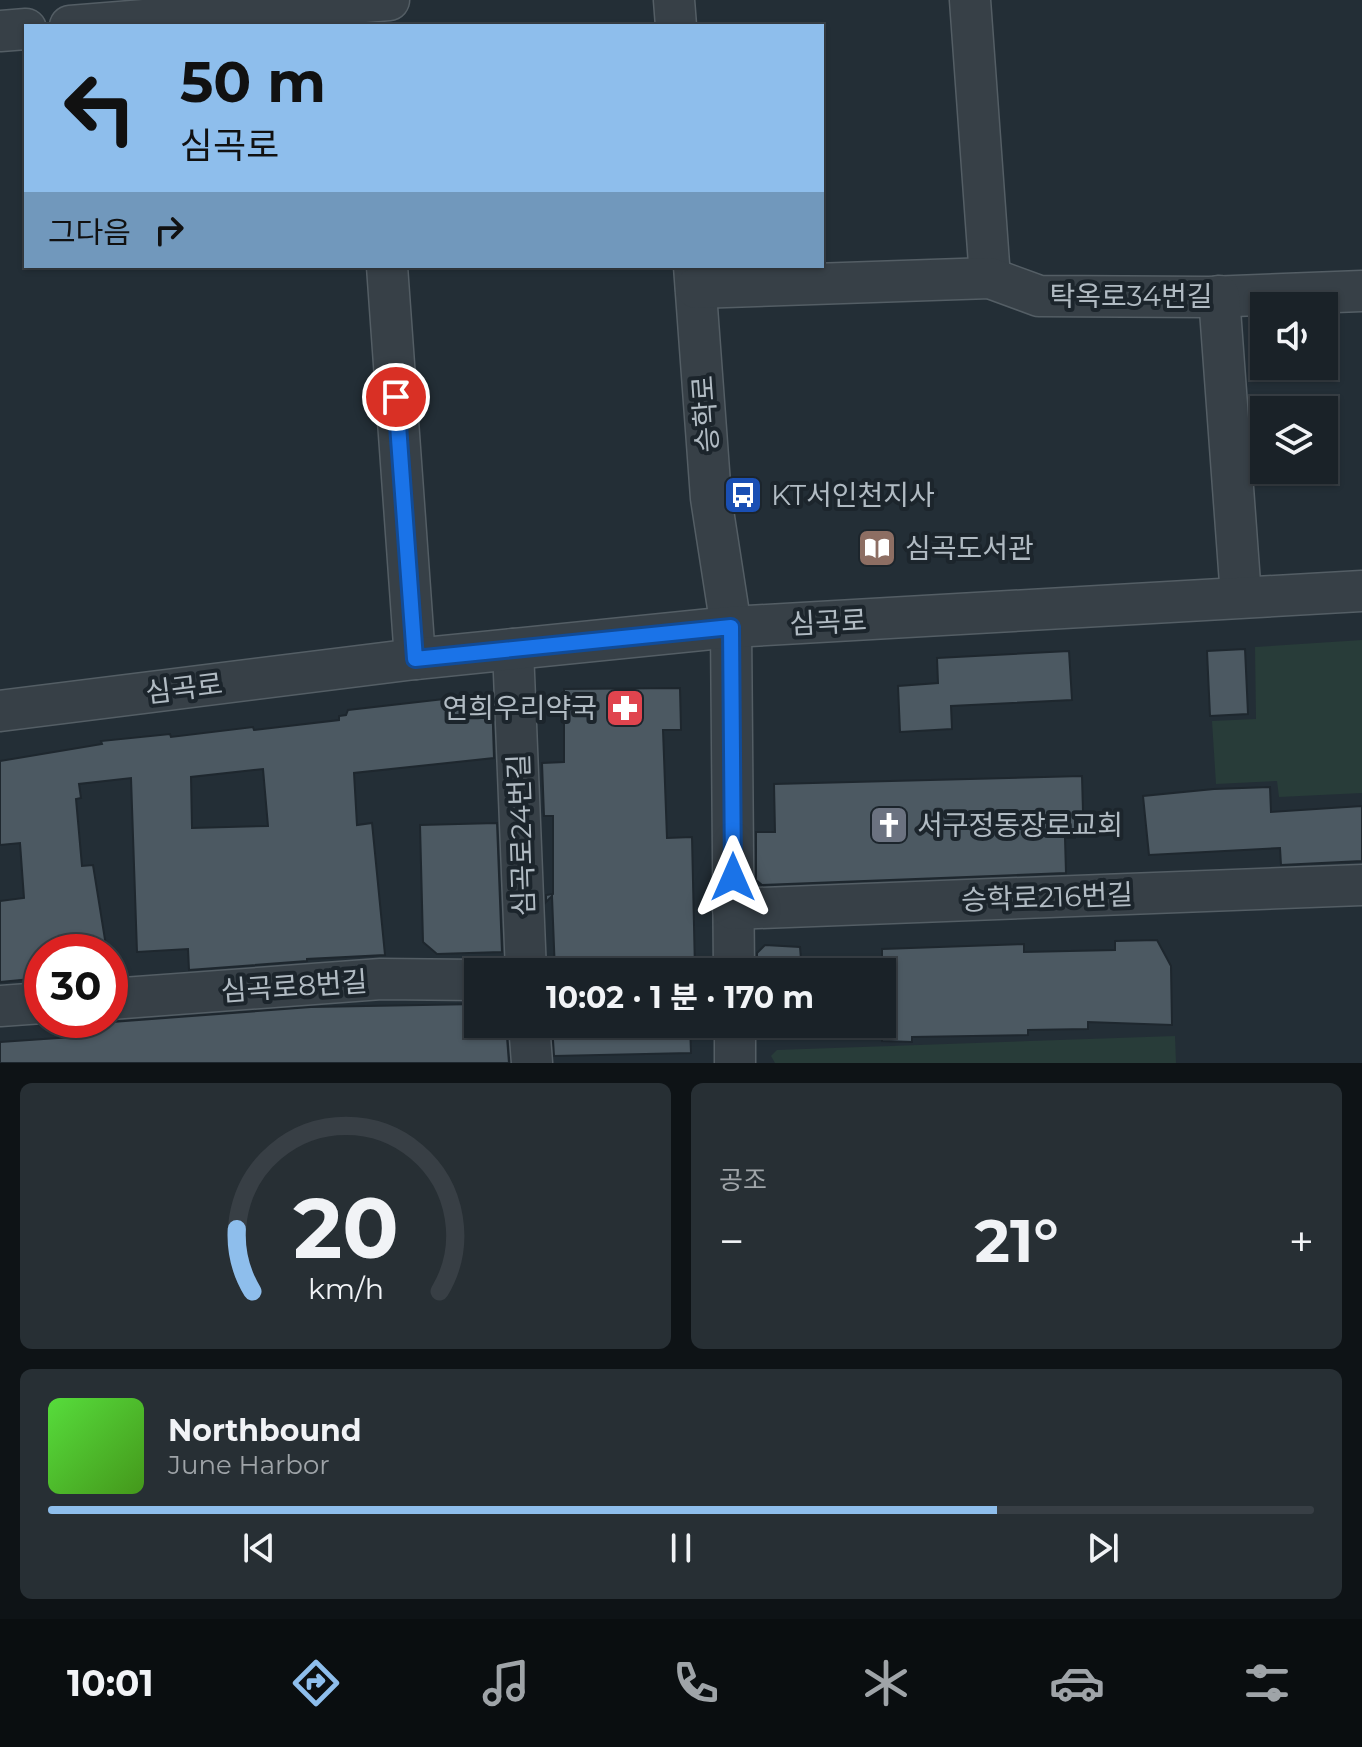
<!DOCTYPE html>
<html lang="ko">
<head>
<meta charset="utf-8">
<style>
	body { margin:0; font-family:Montserrat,"Noto Sans KR",sans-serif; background:#272f34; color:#f1f3f6; height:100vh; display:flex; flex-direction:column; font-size:30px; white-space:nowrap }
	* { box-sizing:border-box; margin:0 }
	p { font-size:26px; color:#9fa4a8 }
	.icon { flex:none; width:44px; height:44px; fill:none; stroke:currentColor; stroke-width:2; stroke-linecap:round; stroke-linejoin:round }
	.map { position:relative; height:1063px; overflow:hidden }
	.drawer { display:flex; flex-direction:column; gap:20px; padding:20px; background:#0e1316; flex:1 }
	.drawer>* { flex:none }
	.banner { position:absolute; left:24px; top:24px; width:800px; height:244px; border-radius:0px; box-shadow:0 2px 6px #0004,0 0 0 2px #383f45; background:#8ebeec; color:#111; overflow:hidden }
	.tools { position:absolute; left:1250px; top:292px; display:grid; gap:16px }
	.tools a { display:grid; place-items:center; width:88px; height:88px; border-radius:0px; background:#1a2228; box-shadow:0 2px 6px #0004,0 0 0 2px #383f45; font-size:40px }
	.speed { position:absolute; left:24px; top:934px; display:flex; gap:16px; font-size:40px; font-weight:700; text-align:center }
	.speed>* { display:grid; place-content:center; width:104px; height:104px; border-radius:50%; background:#1a2228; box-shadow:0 2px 6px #0004,0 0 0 2px #383f45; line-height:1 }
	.speed .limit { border:12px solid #d22; background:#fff; color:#111 }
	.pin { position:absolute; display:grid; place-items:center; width:68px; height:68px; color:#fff; margin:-34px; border:4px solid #fff; border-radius:50%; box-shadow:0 2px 8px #0007 }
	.me { position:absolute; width:88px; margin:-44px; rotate:0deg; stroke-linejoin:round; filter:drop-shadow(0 0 6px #0008) }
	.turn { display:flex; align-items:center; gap:28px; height:168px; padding:0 24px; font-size:36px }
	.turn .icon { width:104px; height:104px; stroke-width:2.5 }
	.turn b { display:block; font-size:56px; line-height:68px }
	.then { display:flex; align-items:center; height:76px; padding:0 24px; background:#0003; gap:16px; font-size:30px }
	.big { font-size:60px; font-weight:700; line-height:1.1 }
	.drawer .widget { flex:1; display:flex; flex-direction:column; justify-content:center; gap:12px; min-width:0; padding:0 28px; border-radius:12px; background:#272f34 }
	.drawer .dial { align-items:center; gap:0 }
	.dial svg { height:208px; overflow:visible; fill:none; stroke:#383f45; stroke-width:7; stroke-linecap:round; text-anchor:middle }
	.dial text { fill:#f1f3f6; stroke:none }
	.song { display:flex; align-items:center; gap:24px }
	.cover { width:96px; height:96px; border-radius:12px; background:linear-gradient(135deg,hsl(110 70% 55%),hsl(100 70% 35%)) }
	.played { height:8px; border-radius:4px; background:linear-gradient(90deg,#8ebeec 75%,#383f45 75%) }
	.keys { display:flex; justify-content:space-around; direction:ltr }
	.heat { display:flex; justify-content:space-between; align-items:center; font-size:44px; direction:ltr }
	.drawer .tiles { flex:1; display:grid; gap:20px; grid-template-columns:1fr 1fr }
	.widget:last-child { grid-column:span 2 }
	.trip { position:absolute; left:464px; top:958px; width:432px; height:80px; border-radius:0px; background:#1a2228; box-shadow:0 2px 6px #0004,0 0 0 2px #383f45; font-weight:700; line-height:80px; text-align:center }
	.tab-bar { display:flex; height:128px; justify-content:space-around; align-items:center; background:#0a0e10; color:#9fa4a8 }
	.tab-bar .icon { width:56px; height:56px }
	.tab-bar .active { color:#8ebeec }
	.tab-bar b { font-size:36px; color:#f1f3f6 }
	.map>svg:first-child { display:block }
	.green { fill:#283c39 }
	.building { fill:#4c5962; stroke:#1e272e; stroke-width:2; fill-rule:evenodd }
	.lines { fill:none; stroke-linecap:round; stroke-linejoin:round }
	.minor-casing { stroke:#545e65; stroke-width:43 }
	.minor { stroke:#374047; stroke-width:40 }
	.route-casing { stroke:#114b97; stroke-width:20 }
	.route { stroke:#1a73e8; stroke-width:14 }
	.labels { text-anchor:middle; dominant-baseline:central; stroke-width:8; stroke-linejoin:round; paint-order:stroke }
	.street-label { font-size:28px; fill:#b1bbc3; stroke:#1c252c }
	.poi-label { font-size:28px; fill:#b1bbc3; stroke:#1c252c; text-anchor:start }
</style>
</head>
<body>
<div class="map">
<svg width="1362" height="1063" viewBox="0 0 1362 1063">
	<rect width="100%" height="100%" fill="#232e36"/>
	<g class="green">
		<path d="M1362,640V793L1279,797L1277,781L1216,784L1212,721L1256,719L1255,647Z"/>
		<path d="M1175,1036L1176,1063H775L771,1056L777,1050Z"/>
	</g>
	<g class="building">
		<path d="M1245,649L1248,714L1210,716L1207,651Z"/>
		<path d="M1069,651L1072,700L951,706L952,729L900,732L898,686L938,683L937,658Z"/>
		<path d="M680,688L681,730H663L667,838L692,837L695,970L555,972L552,896L546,902V895L553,894V816H544L542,763L564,762V689Z"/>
		<path d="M488,694L489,698L492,697L494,758L354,773L357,825L372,823L385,955L307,959V961L189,970L188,949L137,952L131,778L79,784L81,798L76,799L82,866L93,865L107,952H42V978L0,982V901L24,898L20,843L0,845V761L102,744L101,741L170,734L171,737L253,727L254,730L339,720V716L346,715L348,710ZM263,769L268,826L192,828L191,777Z"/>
		<path d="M1082,776L1083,812H1075V838H1065L1066,873L762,885L756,880V832H775L774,784Z"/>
		<path d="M1270,787L1271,812L1362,806V861L1281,865L1280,848L1149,855L1143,796L1214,789Z"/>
		<path d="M497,823L502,952L437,954L423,942L420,825Z"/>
		<path d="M1157,940L1171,966L1172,1025L1088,1022V1029L1028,1030V1035L912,1037V1042L882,1041V949L1024,944V952L1115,950V941Z"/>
		<path d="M765,945L800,947L802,972H757V953Z"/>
		<path d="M478,1004V1024H506L509,1063H0V1042L72,1037L71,1020L112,1022L311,1007Z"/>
		<path d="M552,1024H690L691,1053L554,1056Z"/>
	</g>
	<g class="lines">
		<defs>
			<g id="minor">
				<path d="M674,0L676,26"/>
				<path d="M970,0L990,278"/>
				<path d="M70,26L389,0"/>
				<path d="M0,31L26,29"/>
				<path d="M387,266L415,659"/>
				<path d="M694,266L711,498L731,627L734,972"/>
				<path d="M696,288L990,278L1039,296L1209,297L1362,291"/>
				<path d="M1219,296L1241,597"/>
				<path d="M513,649L526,972"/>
				<path d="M0,711L415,659L731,627L1362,591"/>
				<path d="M733,909L1362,885"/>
				<path d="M110,999L381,979L478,980"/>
				<path d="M0,1006L42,1003"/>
				<path d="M529,1024L532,1063"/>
				<path d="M735,1024V1063"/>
			</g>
		</defs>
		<use href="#minor" class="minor-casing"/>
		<use href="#minor" class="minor"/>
	</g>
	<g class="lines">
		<defs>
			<path id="route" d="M396,397L415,659L731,627L733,877"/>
		</defs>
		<use href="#route" class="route-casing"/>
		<use href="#route" class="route"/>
	</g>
	<defs>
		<symbol id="bus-square" viewBox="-11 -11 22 22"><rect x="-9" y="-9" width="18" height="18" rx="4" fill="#1a4fb4" stroke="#1c252c"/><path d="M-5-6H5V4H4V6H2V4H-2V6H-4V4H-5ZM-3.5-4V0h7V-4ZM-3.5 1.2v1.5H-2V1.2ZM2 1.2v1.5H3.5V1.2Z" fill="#fff"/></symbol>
		<symbol id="library-square" viewBox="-11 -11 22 22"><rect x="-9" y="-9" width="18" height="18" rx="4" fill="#8d6e63" stroke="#1c252c"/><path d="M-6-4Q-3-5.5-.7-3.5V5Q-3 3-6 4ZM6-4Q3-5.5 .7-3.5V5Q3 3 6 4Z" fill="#fff"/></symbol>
		<symbol id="pharmacy-square" viewBox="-11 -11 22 22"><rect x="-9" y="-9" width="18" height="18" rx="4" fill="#e0444e" stroke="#1c252c"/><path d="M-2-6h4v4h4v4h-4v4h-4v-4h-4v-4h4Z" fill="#fff"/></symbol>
		<symbol id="church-square" viewBox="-11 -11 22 22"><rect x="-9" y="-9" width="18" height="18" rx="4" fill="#6b7280" stroke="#1c252c"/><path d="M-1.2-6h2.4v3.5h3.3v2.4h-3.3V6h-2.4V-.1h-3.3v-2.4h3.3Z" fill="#fff"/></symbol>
	</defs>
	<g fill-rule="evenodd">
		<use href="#bus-square" x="721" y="473" width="44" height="44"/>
		<use href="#library-square" x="855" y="526" width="44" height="44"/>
		<use href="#pharmacy-square" x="603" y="686" width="44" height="44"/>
		<use href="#church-square" x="867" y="803" width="44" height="44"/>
	</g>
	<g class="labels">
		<g class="street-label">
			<text x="1131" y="296">탁옥로34번길</text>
			<text transform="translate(705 414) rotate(-94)">승학로</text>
			<text transform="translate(828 622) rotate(-3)">심곡로</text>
			<text transform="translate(184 688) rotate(-7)">심곡로</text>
			<text transform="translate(521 835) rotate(-92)">심곡로24번길</text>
			<text transform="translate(1047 897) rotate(-2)">승학로216번길</text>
			<text transform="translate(294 986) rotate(-4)">심곡로8번길</text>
		</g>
		<g class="poi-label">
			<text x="771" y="495">KT서인천지사</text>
			<text x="905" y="548">심곡도서관</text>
			<text x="597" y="708" text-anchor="end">연희우리약국</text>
			<text x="917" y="825">서구정동장로교회</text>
		</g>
	</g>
</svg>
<div class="tools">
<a><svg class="icon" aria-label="sound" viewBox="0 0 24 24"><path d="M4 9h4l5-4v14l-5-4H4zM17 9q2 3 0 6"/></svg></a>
<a><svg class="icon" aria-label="layers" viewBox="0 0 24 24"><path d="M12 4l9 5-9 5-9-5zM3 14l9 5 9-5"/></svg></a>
</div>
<div class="speed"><div class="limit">30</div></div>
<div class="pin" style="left:396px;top:397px;background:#d93025"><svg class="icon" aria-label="arrive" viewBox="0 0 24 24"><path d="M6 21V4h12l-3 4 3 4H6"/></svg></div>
<svg class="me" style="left:733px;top:877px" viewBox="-20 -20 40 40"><path d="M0-17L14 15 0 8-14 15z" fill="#1a73e8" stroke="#fff" stroke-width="4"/></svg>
<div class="trip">10:02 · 1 분 · 170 m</div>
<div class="banner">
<div class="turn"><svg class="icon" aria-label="left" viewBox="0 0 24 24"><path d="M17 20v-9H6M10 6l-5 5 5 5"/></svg><div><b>50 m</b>심곡로</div></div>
<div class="then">그다음<svg class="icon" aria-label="right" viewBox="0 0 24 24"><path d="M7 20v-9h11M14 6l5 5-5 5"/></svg></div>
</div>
</div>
<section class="drawer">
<div class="tiles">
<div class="widget dial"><svg viewBox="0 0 100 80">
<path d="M14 69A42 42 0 1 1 86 69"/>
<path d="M14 69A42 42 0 0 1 8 45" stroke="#8ebeec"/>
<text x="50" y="56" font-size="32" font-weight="700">20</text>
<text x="50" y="72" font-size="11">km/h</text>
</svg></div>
<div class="widget"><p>공조</p>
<div class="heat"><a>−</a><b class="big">21°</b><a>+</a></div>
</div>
<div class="widget">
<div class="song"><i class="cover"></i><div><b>Northbound</b><p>June Harbor</p></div></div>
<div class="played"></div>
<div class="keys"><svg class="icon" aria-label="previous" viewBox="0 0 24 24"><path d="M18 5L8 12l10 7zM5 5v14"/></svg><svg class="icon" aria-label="pause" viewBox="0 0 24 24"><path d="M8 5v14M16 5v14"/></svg><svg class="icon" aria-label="next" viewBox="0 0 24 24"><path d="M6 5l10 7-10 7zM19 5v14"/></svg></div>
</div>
</div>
</section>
<nav class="tab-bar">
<b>10:01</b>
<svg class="icon active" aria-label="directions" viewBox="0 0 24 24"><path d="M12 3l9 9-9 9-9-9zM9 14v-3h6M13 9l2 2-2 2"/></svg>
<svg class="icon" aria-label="music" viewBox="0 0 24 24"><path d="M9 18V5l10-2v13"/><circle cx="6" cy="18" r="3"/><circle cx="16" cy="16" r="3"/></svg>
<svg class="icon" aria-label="phone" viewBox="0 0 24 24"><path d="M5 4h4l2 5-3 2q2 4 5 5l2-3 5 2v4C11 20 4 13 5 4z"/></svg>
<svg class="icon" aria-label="climate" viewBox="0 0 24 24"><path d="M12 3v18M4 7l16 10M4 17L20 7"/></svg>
<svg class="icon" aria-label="car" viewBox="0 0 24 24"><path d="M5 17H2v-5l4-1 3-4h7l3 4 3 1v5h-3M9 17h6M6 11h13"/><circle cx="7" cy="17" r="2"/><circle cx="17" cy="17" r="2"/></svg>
<svg class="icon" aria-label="filters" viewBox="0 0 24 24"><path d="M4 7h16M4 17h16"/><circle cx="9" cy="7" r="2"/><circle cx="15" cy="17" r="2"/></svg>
</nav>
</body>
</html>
